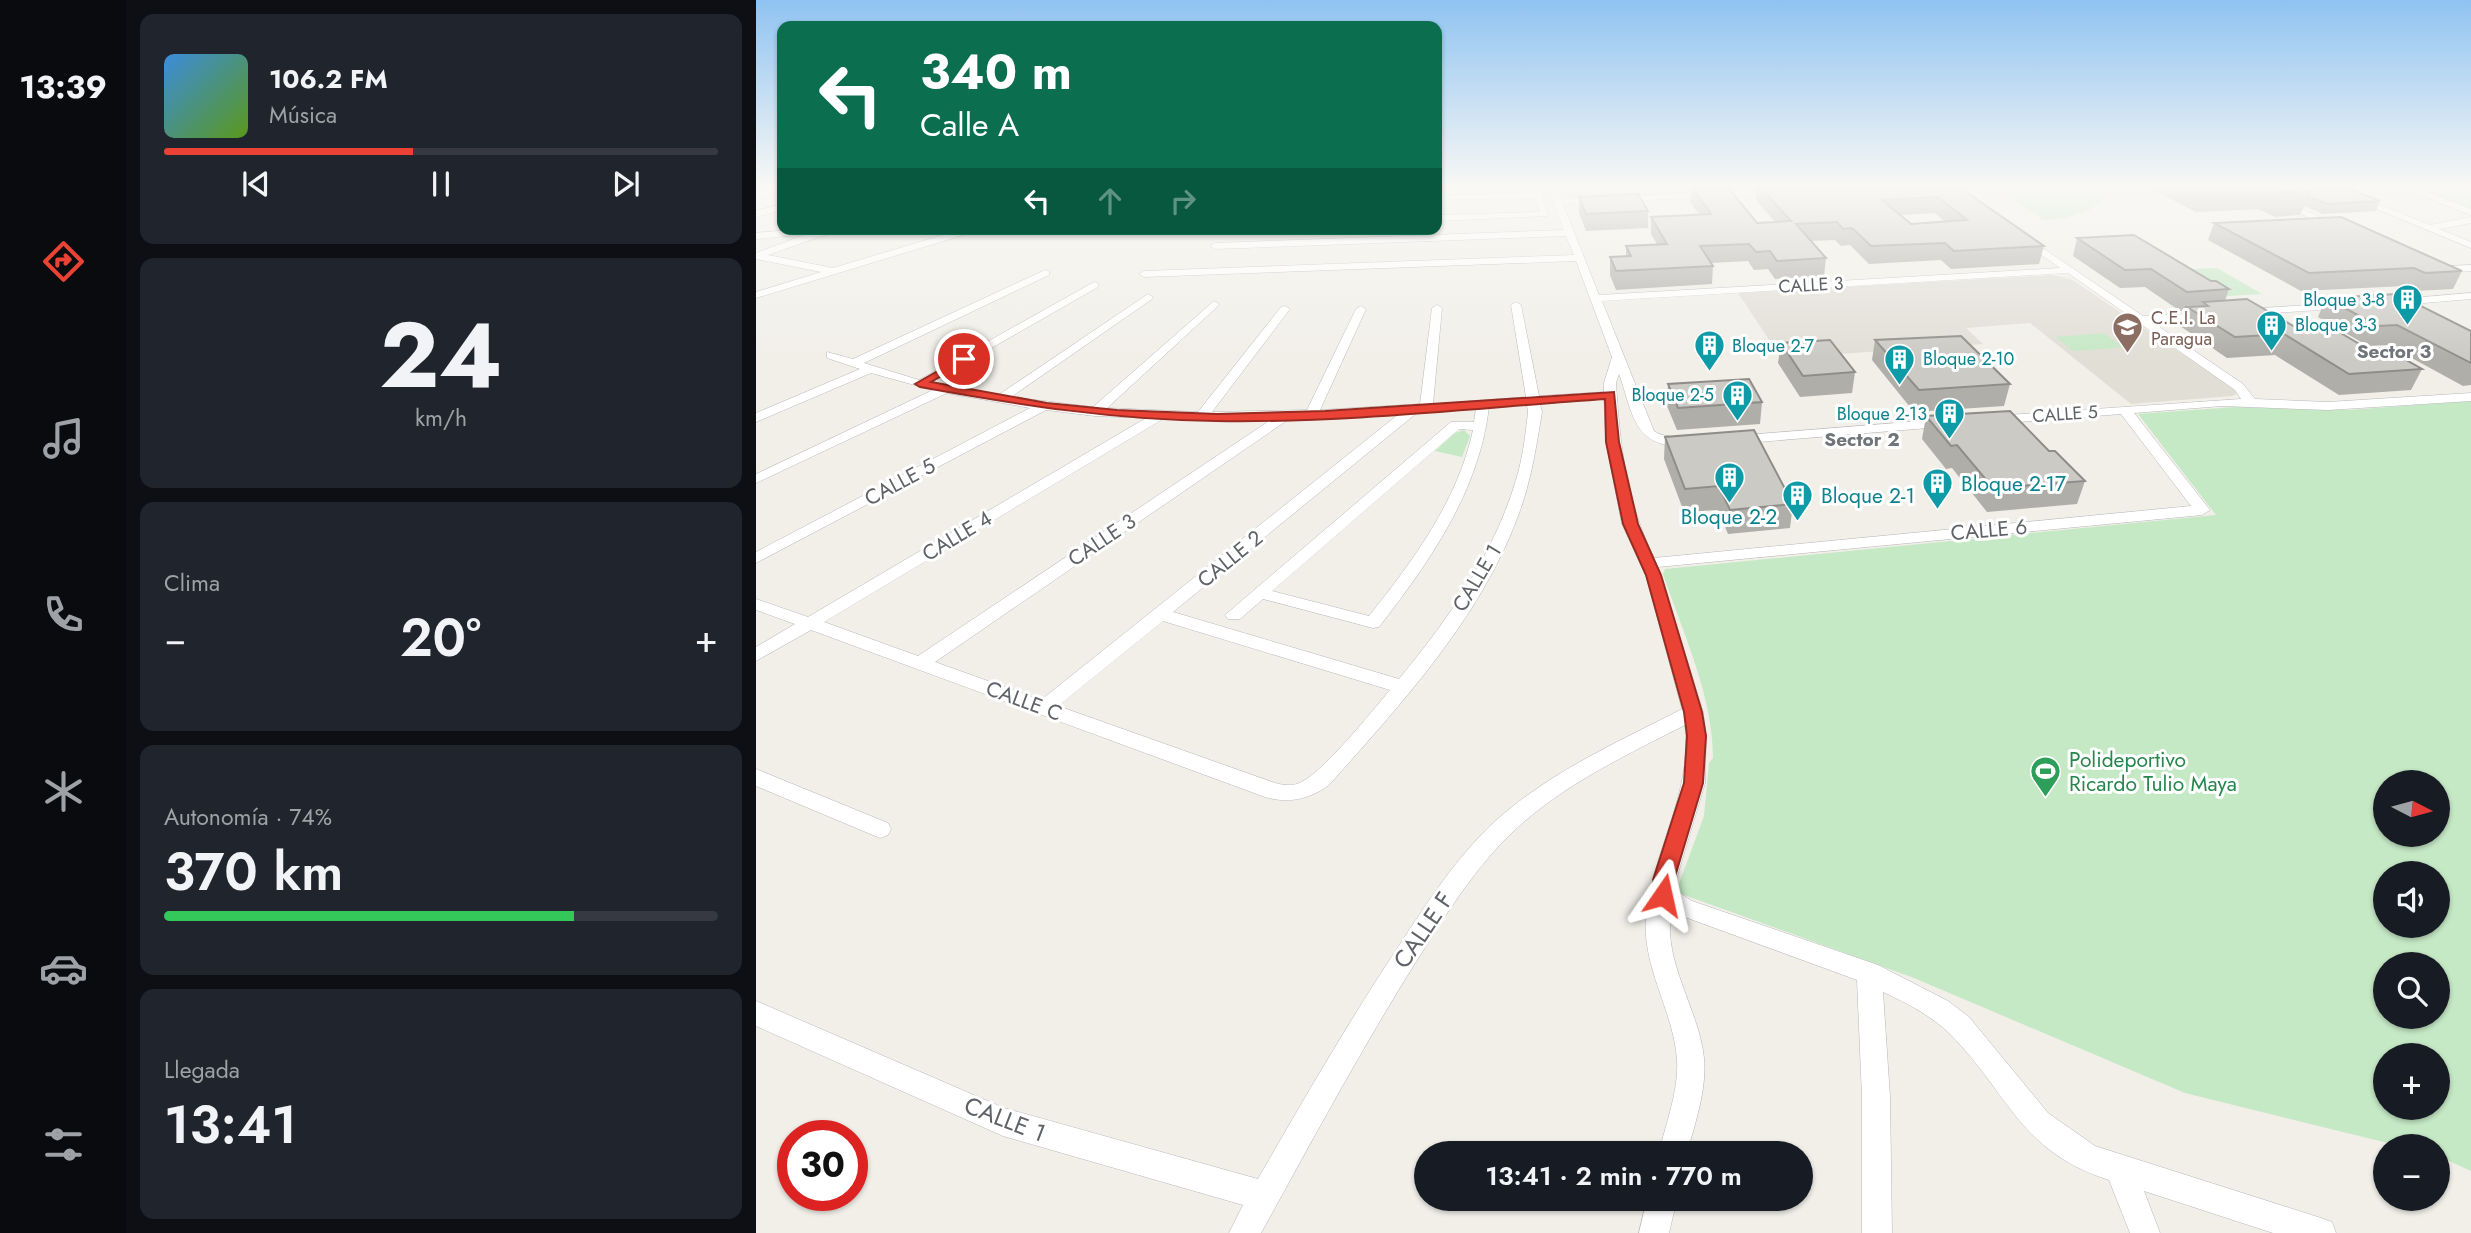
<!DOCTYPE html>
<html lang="es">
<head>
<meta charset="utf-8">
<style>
	body { margin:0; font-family:Jost,sans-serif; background:#20242c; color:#f1f3f6; height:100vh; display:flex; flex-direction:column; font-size:26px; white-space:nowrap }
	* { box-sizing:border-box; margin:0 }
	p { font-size:23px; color:#9ea1a6 }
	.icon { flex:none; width:38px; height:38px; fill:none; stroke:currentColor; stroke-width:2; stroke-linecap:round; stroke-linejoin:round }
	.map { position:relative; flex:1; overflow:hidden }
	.side { display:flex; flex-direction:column; gap:14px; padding:14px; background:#0d0f14; width:630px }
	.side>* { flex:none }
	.guide { position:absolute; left:21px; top:21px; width:665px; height:214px; border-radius:14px; box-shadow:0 2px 5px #0004; background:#0b6e4f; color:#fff; overflow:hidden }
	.needle { width:46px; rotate:96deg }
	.fabs { position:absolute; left:1617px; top:770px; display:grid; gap:14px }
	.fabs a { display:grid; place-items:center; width:77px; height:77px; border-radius:50%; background:#171b24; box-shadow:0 2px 5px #0004; font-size:35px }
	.speed { position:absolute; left:21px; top:1120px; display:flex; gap:14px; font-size:35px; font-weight:700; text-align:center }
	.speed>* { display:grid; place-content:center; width:91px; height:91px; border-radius:50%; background:#171b24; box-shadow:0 2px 5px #0004; line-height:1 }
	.speed .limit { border:10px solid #d22; background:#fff; color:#111 }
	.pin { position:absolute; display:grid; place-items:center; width:60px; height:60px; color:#fff; margin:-30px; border:4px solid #fff; border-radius:50%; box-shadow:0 2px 7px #0007 }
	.me { position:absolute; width:77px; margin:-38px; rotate:11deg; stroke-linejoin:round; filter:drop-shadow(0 0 5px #0008) }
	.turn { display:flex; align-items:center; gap:24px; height:147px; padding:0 28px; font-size:32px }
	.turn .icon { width:91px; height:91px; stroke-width:2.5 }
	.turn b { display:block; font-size:49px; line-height:60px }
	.lanes { display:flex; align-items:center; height:66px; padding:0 28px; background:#0003; justify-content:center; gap:35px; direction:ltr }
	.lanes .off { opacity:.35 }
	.big { font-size:52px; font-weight:600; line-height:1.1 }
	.side .card { flex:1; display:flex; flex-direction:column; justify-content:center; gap:10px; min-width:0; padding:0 24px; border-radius:14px; background:#20242c }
	.side .dial { align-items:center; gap:0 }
	.dial b { font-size:91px; line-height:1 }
	.song { display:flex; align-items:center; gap:21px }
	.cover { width:84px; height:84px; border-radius:10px; background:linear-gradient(135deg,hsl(210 70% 55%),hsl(90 70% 35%)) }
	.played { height:7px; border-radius:4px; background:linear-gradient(90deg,#ea4335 45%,#363941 45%) }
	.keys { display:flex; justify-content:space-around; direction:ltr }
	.heat { display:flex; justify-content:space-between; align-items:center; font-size:38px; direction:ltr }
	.charge { height:10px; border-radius:5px; background:linear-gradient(90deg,#34c759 74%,#363941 0) }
	.trip { position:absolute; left:658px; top:1141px; width:399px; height:70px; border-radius:35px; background:#171b24; box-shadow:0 2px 5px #0004; font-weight:600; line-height:70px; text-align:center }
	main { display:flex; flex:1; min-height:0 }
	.tab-bar { display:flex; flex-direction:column; width:126px; justify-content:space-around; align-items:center; background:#090b0e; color:#9ea1a6 }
	.tab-bar .icon { width:49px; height:49px }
	.tab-bar .on { color:#ea4335 }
	.tab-bar b { font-size:32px; color:#f1f3f6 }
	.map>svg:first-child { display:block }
	.education { fill:#e1ded6 }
	.medical { fill:#fce8e6 }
	.green { fill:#c5e8c5; fill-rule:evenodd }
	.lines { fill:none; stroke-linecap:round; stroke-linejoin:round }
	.minor-casing { stroke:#b5b8bc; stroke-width:1 }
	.minor { fill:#fff; fill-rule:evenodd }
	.wall { fill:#afaea9; fill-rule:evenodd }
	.building { fill:#cccac5; stroke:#8f8d8a; stroke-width:2; fill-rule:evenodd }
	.route { fill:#ea4335; stroke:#982c22; stroke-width:2 }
	.labels { text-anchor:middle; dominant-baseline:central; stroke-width:6; stroke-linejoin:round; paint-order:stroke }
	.far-street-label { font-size:18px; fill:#5f6368; stroke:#fff }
	.far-culture-label { font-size:18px; fill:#0d838f; stroke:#fff; text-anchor:end }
	.far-education-label { font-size:18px; fill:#785e54; stroke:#fff; text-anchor:start }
	.far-neighbourhood-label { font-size:19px; font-weight:bold; fill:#70757a; stroke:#fff }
	.street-label { font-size:21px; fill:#5f6368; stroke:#fff }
	.culture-label { font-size:21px; fill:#0d838f; stroke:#fff; text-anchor:start }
	.leisure-label { font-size:21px; fill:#27864d; stroke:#fff; text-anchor:start }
	.near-street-label { font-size:24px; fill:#5f6368; stroke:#fff }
</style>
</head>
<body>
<main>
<nav class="tab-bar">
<b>13:39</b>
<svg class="icon on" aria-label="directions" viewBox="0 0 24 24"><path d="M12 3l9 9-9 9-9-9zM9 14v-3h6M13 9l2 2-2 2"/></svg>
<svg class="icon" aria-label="music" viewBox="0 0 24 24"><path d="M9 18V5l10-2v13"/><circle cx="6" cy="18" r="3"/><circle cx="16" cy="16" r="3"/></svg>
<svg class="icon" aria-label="phone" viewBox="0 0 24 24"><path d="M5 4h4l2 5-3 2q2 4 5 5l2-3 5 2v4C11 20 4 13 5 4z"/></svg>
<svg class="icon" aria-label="climate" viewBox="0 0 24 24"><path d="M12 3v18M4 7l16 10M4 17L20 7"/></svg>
<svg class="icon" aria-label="car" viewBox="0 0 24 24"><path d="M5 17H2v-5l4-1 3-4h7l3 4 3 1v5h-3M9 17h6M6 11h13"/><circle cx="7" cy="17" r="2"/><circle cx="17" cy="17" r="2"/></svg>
<svg class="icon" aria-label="filters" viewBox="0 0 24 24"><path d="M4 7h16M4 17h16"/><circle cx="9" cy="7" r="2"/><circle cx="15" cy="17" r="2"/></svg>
</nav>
<section class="side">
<div class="card">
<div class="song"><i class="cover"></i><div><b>106.2 FM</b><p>Música</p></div></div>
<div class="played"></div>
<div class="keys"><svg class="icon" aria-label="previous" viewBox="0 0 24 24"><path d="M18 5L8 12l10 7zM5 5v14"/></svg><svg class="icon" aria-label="pause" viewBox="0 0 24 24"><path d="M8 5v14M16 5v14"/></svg><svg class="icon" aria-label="next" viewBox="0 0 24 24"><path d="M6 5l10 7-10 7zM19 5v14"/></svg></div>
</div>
<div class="card dial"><b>24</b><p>km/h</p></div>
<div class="card"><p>Clima</p>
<div class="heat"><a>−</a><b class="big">20°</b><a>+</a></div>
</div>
<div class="card"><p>Autonomía · 74%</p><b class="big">370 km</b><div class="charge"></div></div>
<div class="card"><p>Llegada</p><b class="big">13:41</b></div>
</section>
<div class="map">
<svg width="1715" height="1233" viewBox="0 0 1715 1233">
	<rect width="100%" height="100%" fill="#f1efe8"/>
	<g class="education">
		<path d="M804,185H901L908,195L816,199L809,197Z"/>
		<path d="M1296,275L1315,279L1475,387L1481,394L1476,396L1375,404L1274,323L1210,328L1227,344L1025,358L982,293Z"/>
	</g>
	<path class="medical" d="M901,185H1001V190H997L908,195Z"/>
	<g class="green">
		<path d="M1337,185L1349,195C1342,213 1306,219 1288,220L1241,189Z"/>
		<path d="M1648,185H1715V210L1711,209Z"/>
		<path d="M1461,268L1506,294L1457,297L1414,270Z"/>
		<path d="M1348,333L1367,347L1317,351L1300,337Z"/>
		<path d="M1715,401V1171L1682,1156V1146H1644L1429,1093L1158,978L920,892L948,816L953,763L957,758C957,696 927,633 907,574L909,569L1460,515L1382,414L1480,407L1593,410ZM1629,782H1682V835H1629ZM1629,873H1682V926H1629ZM1629,964H1682V1017H1629ZM1629,1055H1682V1108H1629Z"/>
		<path d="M708,430L714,436L706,457L679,451L699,433Z"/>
	</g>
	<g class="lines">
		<defs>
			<g id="minor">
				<path d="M775,185H783L792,216L681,221V215L784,212L779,198L681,200V195L777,193Z"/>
				<path d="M791,185H799L805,199L1022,190L1026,192L1022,194L807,204L843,295L1304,268L1266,241L1264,239L1269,236L1387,316L1455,313V317L1451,318L1396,322L1487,384L1499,399L1572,402L1715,393V401L1572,410L1466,406L1378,413L1454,510L1446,515L902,567L947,712L950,736L949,783L920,880L919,890L936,901L1122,965L1192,1001L1213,1017L1292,1113L1339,1146L1565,1218L1576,1222L1580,1233H1517L1388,1191L1404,1233H1374L1353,1180C1263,1151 1254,1095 1195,1035C1176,1016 1151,1003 1127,992L1134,1097L1136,1233H1106V1097L1101,980L915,912C907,963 943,1009 948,1058C951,1090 939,1123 931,1153H903C910,1122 923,1091 921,1059C917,1010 886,967 890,918C896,851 937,794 929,725C874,753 817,780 770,820C725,858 694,908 663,957C606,1047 556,1141 505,1233H473L487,1205L247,1136L0,1026V1001L248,1108L502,1179C549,1097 596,1016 648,938C679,891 711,842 756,807C807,766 868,739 926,709L890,575L866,524L850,442L848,399L784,404L786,412C780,448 775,482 762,516C724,619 645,704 573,785C554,799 533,804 509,797L55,630L0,661V647L39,624L0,610V599L52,617L390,418L339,416L290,410L0,563V552L274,408L191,393L0,483V474L177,390L115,373L0,422V413L104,369L71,358V352L97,359L289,270L293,271V275L108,363L163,380L338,282L342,283V287L176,382L241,396L392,294L397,297L396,299L255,397L337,407L458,301L463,304L462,306L351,408L442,412L525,307L529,306L534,309L456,412L551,410L600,309L605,306L610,309L564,410L664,404L676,308L681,305L686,308L677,404L770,397L755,305L760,302L765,305L783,396L848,392V383L856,357L820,261L388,277L383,274L388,271L818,255L810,236L459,249L454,246L459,243L808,230ZM1312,273L1479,390L1485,399L1237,416L1230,420L1237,424L1365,414L1435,506L898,558C870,500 864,446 860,383L863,374C876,409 876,443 919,446C927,447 934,448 940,443C928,434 911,440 898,431L846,301ZM771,405L772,412C770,430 768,448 764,465C744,546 695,616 643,679L417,612L662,412L720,408L718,422H695L469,615L472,619H484L507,599L617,628L623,627C674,561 723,492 733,407ZM644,413L285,700L179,662L533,419ZM407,419H516L162,656L68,622ZM703,429L717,430C702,500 657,561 613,616L516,591ZM407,621L634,690C617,710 564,777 541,784C534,786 526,785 519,783L302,706Z"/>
				<path d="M1483,185H1494L1588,228L1580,230Z"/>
				<path d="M1563,185H1574L1674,225L1715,217V223L1683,229L1715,242V248Z"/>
				<path d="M1640,185H1651L1715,209V215Z"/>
				<path d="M26,187V191L0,198V192Z"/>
				<path d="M26,204V210L0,217V211Z"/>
				<path d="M47,229H86L12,255L77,268L207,229H301L297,232L214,233L0,298V292L65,272L0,259V253L51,234L0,239V233Z"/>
				<path d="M1715,265V271L1680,273L1675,270L1680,267Z"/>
				<path d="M1715,293V299L1633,306L1628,303L1633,300Z"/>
				<path d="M1587,303L1591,304V308L1490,315L1485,312L1490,309Z"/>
				<path d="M1191,419L1198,423L1196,426L978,444L971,440L978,436Z"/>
				<path d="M0,769L132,823L135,829L132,835L124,838L0,786Z"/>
				<path d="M891,1199H921L913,1233H883Z"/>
			</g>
		</defs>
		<use href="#minor" class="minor-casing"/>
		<use href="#minor" class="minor"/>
	</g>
	<g class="wall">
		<path d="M1001,185H1200L1288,246L1283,264L1195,269L1185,260L1113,264L1094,245L1085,246L1079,240L1054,241L1070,258L1068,276L1019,279L1012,269L998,270L992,261L955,263L957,266L956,284L860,290L854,275V257L870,256V246L901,244L895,234V217L943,214L934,202L935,186L1001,223L1019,222L1000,200ZM1179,213L1189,222L1155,224L1145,215Z"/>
		<path d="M1387,185H1584L1624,201L1620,211L1567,214L1548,206L1544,215L1519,217L1502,209L1440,212Z"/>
		<path d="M823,197L892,211V228L830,231L823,213Z"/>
		<path d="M1458,223L1706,271L1697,289L1659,291L1649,286L1545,291L1452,240Z"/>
		<path d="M1321,238L1455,281L1473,289L1469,301L1539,327L1612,349L1666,369L1655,390L1583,395L1519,355L1471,358L1424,326L1430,310L1424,311L1389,287L1364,288L1317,256Z"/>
		<path d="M1570,298L1715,331V385L1707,386L1632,345L1612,346L1562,317Z"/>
		<path d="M1119,340L1254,384L1248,406L1158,412L1116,360Z"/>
		<path d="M1025,343L1099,372L1096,393L1044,397L1022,363Z"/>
		<path d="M912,384L1006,402L1004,424L921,430L911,406Z"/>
		<path d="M1170,416L1293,451L1329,481L1321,504L1231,512L1196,468L1190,469L1166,439Z"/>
		<path d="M909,437L1037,504L1034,528L972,534L962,510L928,512L908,459Z"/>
	</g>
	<g class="building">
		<path d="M970,185L1001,223L1035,221L1002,185H1200L1288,246L1198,251L1189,243L1115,246L1096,228L1087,229L1081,222L1040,224L1070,258L1021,261L1014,251L1000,252L993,244L944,246L957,266L860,271L854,257L875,256L870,246L911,244L895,217L955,214L935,186ZM1182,197L1211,220L1155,224L1126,200Z"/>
		<path d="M1441,185H1537L1554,191L1528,193L1511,185L1448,188Z"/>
		<path d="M1537,185H1584L1624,201L1571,204L1552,196L1554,191Z"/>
		<path d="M882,194L892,211L830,214L823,197Z"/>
		<path d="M1585,217L1706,271L1669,273L1658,268L1553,273L1458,223Z"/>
		<path d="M1378,235L1455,281H1460L1473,289L1431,292L1395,269L1369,270L1321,238Z"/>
		<path d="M1641,294L1715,331V363L1641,325L1622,326L1570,298Z"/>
		<path d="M1491,299L1539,327L1571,325L1612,349L1629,348L1666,369L1593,374L1528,334L1479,337L1431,307L1452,306L1447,302Z"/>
		<path d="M1205,336L1254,384L1163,390L1119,340Z"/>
		<path d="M1074,340L1099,372L1047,376L1025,343Z"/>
		<path d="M993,379L1006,402L922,408L912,384Z"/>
		<path d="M1254,411L1293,451H1299L1329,481L1237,488L1201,445L1195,446L1170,416Z"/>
		<path d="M998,430L1037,504L974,510L963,486L929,489L909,437Z"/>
	</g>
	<linearGradient id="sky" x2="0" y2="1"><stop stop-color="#8fc3f1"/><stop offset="0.52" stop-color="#f9f8f5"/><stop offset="1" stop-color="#f9f8f5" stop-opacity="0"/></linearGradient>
	<rect width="1715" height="358" fill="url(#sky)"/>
	<path class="route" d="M208,356L212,357V361L175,382L291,403L361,410L461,414L569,411L858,392L863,442L882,524L905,575L946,712L950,736L947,783L918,880L915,901L907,904L900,901L896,895L897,880L928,783L931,736L928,712L890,575L867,524L850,442L849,399C720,408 590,423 460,421C358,420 264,405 164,387L159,384Z"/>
	<defs>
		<symbol id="building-pin" viewBox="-11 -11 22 30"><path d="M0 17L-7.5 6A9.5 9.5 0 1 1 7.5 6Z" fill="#0f9aa8" stroke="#fff"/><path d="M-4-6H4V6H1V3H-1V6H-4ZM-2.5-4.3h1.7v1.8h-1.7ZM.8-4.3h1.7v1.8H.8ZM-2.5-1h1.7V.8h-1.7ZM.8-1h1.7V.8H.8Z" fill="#fff"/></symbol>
		<symbol id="school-pin" viewBox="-11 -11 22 30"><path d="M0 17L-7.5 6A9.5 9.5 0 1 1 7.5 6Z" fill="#8d6e63" stroke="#fff"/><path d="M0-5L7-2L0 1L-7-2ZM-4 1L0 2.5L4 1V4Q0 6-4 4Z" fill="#fff"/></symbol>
		<symbol id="stadium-pin" viewBox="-11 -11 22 30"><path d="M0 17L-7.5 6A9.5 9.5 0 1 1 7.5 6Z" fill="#2e9e5b" stroke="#fff"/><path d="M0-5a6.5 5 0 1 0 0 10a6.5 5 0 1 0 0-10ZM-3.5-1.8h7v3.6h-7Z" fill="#fff"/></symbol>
	</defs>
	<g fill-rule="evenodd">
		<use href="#building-pin" x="1634" y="282" width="35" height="47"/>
		<use href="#building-pin" x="1498" y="308" width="35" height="47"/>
		<use href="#school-pin" x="1354" y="310" width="35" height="47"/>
		<use href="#building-pin" x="936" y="328" width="35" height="47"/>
		<use href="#building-pin" x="1126" y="342" width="35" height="47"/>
		<use href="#building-pin" x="964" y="378" width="35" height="47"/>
		<use href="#building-pin" x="1176" y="396" width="35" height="47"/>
		<use href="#building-pin" x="956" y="460" width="35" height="47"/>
		<use href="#building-pin" x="1164" y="466" width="35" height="47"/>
		<use href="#building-pin" x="1024" y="478" width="35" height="47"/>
		<use href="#stadium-pin" x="1272" y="754" width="35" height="47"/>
	</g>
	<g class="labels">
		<g class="far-street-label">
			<text transform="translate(1055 285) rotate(-3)">CALLE 3</text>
			<text transform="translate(1309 414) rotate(-4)">CALLE 5</text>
		</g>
		<g class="far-culture-label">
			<text x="1629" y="300">Bloque 3-8</text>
			<text x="1539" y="325" text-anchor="start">Bloque 3-3</text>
			<text x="976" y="346" text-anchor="start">Bloque 2-7</text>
			<text x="1167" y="359" text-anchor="start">Bloque 2-10</text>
			<text x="958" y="395">Bloque 2-5</text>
			<text x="1171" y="414">Bloque 2-13</text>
		</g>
		<g class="far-education-label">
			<text x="1395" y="318">C.E.I. La<tspan x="1395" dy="21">Paragua</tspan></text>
		</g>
		<g class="far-neighbourhood-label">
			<text x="1638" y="351">Sector 3</text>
			<text x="1106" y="439">Sector 2</text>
		</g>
		<g class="street-label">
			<text transform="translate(144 482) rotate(-28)">CALLE 5</text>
			<text transform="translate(1233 530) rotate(-5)">CALLE 6</text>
			<text transform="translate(201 536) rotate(-31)">CALLE 4</text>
			<text transform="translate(346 540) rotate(-34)">CALLE 3</text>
			<text transform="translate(474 559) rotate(-39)">CALLE 2</text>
			<text transform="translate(721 578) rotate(-59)">CALLE 1</text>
			<text transform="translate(268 701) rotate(20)">CALLE C</text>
		</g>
		<g class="culture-label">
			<text x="1205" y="484">Bloque 2-17</text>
			<text x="1065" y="496">Bloque 2-1</text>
			<text x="973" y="517" text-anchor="middle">Bloque 2-2</text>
		</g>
		<g class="leisure-label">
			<text x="1313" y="760">Polideportivo<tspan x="1313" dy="24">Ricardo Tulio Maya</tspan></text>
		</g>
		<g class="near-street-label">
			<text transform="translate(667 930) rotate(-56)">CALLE F</text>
			<text transform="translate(249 1119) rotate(21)">CALLE 1</text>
		</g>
	</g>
</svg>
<div class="fabs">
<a><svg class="needle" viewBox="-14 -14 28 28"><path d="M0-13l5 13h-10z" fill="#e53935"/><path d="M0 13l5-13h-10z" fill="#9ea1a6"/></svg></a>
<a><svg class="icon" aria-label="sound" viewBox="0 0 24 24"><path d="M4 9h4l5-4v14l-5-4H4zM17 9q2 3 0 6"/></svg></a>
<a><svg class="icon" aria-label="search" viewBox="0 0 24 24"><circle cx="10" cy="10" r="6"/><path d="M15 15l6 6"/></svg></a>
<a>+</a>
<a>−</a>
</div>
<div class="speed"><div class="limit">30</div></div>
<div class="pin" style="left:208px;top:359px;background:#d93025"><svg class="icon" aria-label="arrive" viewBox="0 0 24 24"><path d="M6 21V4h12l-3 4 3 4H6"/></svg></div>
<svg class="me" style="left:907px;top:895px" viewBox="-20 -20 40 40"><path d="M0-17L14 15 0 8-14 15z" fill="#ea4335" stroke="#fff" stroke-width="4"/></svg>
<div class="trip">13:41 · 2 min · 770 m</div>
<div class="guide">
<div class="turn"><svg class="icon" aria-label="left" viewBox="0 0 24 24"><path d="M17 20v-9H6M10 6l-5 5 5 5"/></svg><div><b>340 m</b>Calle A</div></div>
<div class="lanes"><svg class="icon" aria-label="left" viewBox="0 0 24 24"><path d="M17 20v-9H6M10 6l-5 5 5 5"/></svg><svg class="icon off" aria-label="ahead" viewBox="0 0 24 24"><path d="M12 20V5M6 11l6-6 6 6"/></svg><svg class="icon off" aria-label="right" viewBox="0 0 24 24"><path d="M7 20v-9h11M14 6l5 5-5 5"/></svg></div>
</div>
</div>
</main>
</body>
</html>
